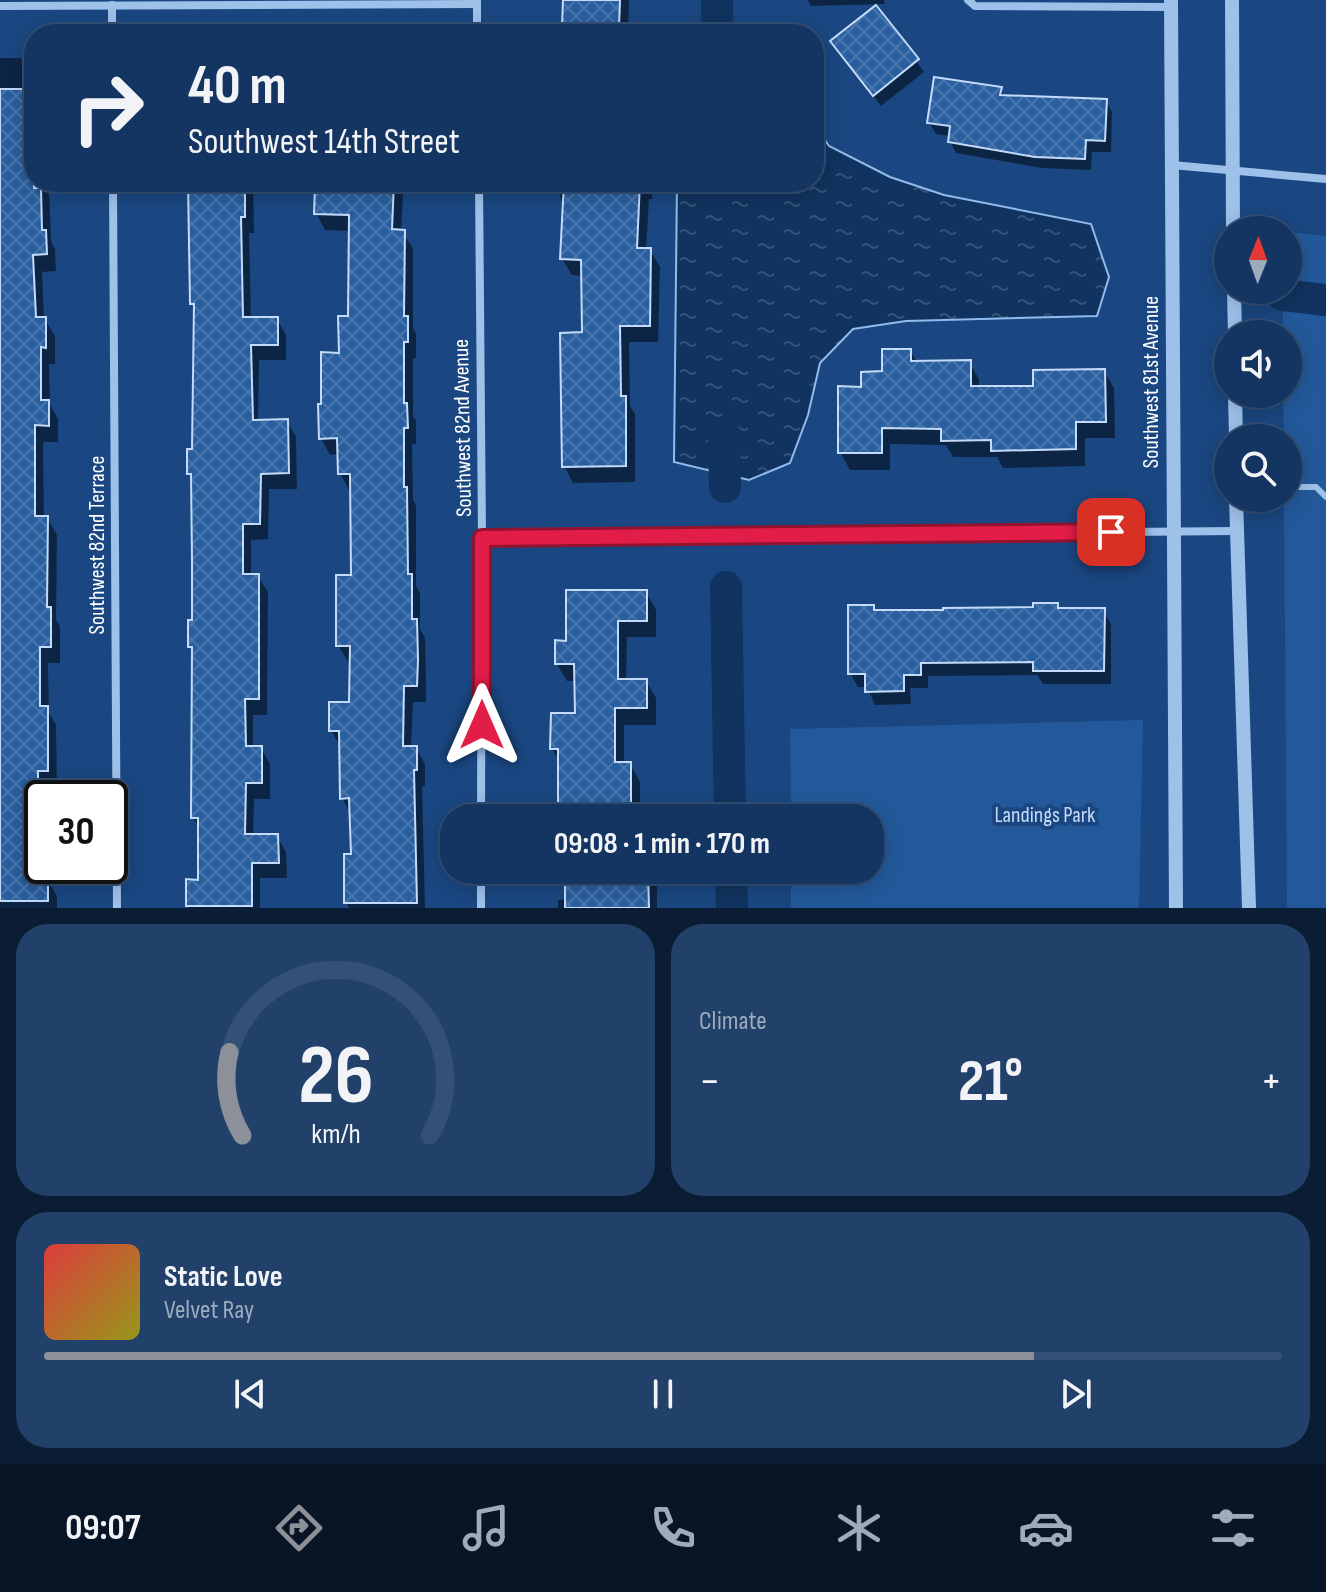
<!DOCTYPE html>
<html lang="en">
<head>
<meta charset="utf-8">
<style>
	body { margin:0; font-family:"Sofia Sans Condensed",sans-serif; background:#21406a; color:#f1f3f6; height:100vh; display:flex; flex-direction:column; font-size:30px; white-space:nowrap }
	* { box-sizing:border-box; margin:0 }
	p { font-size:26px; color:#9dabbd }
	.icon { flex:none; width:44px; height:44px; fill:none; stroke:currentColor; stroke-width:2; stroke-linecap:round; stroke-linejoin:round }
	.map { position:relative; height:908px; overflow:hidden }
	.details { display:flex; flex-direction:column; gap:16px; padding:16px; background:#0b1d35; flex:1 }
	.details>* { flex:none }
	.top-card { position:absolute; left:24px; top:24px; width:800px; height:168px; border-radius:32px; box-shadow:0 4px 20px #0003,0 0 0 2px #335076; background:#143561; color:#f1f3f6; overflow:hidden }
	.needle { width:52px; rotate:1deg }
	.buttons { position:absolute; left:1214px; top:216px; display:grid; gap:16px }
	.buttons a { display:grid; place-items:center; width:88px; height:88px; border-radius:50%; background:#143561; box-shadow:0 4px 20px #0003,0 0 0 2px #335076; font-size:40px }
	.speed { position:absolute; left:24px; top:780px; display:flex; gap:16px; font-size:40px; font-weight:700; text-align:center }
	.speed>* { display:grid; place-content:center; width:104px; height:104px; border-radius:50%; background:#143561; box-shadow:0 4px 20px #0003,0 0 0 2px #335076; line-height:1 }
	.speed .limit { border:4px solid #111; border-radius:12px; background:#fff; color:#111 }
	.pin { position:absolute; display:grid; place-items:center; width:68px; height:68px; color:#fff; margin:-34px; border-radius:16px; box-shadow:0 4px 12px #0006 }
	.me { position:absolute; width:88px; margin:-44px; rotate:0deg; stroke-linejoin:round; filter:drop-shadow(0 0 6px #0008) }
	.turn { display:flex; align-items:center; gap:28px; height:168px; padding:0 32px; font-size:36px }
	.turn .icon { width:104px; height:104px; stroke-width:2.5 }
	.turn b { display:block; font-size:56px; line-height:68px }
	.big { font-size:60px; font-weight:700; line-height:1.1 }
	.details .widget { flex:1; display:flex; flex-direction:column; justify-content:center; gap:12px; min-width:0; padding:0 28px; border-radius:32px; background:#21406a }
	.details .dial { align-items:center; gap:0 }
	.dial svg { height:208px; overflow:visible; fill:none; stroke:#335076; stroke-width:7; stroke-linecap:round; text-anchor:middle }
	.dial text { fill:#f1f3f6; stroke:none }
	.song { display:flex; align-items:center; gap:24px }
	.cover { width:96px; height:96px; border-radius:12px; background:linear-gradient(135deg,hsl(0 70% 55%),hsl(60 70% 35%)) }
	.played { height:8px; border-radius:4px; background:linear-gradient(90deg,#8c9099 80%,#335076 80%) }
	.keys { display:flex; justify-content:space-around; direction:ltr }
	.heat { display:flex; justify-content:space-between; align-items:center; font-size:44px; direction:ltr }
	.details .tiles { flex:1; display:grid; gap:16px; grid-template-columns:1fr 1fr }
	.widget:last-child { grid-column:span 2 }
	.trip { position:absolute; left:440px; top:804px; width:444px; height:80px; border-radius:32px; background:#143561; box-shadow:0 4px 20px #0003,0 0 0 2px #335076; font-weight:700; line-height:80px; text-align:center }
	.tabs { display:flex; height:128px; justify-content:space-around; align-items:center; background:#081527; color:#9dabbd }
	.tabs .icon { width:56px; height:56px }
	.tabs .current { color:#8c9099 }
	.tabs b { font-size:36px; color:#f1f3f6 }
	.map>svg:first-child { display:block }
	.green { fill:#23599a }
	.water { fill:url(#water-ripples); stroke:#91bbed; stroke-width:2 }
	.shadow { fill:#0007 }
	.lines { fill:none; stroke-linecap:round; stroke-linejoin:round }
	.canal { stroke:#11335f; stroke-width:32 }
	.building { fill:url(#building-cross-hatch); stroke:#c3dbf8; stroke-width:2 }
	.service { stroke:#9ec1ea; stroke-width:6 }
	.minor { stroke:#9ec1ea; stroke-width:8 }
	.tertiary { stroke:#9ec1ea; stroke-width:14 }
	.route-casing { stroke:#92132f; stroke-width:20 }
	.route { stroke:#e11d48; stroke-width:14 }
	.labels { text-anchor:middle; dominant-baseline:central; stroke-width:8; stroke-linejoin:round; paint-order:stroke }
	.street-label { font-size:22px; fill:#fff; stroke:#1a4781 }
	.park-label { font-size:22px; fill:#c3dbf8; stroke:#1a4781 }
</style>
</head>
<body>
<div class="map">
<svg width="1326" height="908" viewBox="0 0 1326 908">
	<defs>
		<pattern id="water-ripples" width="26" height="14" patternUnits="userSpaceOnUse" patternTransform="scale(2)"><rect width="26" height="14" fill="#11335f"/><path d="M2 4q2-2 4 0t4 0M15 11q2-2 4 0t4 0" fill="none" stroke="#355277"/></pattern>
		<pattern id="building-cross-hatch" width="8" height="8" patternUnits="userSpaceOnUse" patternTransform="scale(2)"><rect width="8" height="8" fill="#295e9f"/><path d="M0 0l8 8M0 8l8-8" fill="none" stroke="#4976ad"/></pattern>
	</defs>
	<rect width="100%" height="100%" fill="#1a4781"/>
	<g class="green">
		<path d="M1288,232L1326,236V908H1287L1284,498H1288V438H1284L1283,394H1288V334H1283V290H1288Z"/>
		<path d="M1143,720L1139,908H791V870H870V818H791L790,729Z"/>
	</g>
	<path class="water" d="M814,124L829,146L890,177L944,195L1091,224L1109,277L1097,316L906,321L853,329L820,363L808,415L790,463L749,480L674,462L677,182H814Z"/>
	<g class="shadow">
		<path d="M566,0H629L628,34H565Z"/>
		<path d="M808,0H884L885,4L811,6Z"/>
		<path d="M876,8L924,72L881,106L832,42Z"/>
		<path d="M0,58H21L31,75V91H34V182H57V188H49L51,241L55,249L56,271L42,272L44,318L55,336V364H49L50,405L58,419V442H43L44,518H47L57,535L56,620L60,626V663H48L49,713L56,725L57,788H47V798H42V866H47V879L57,896V908H0Z"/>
		<path d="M1000,89L1005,97L1106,101L1112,112L1111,152H1092L1091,170L1042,168L956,153L950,141V136L936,134L929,122Z"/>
		<path d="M190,182H253L254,233H249L251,319H277L286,335V360H259L258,417L261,422L287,421L296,437L297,489H269L268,539L251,540V576H258L268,592L267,715H253V748H261L270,764V799H254L253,836H277L286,852L287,878H260V908H189L188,906L200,882V828L193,818L194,652L190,646L194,622L193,480L189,474L194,451L196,309L192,303Z"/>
		<path d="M342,182H416L415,193H403L401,231L413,248V328L416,334V358H413V416L416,421V444H412L413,500L416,505V586L420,593V629L425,638L426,678V702H413L411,748H416L425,764V786H422L425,908H349L346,902L353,856L351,814L342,798L340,747L331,730L351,704V662H348L338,645L353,577V490H349L340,473L339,454L330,455L321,438L323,406L350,318L351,231L325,230L316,213L342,189Z"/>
		<path d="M560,182H652V199H649L646,250H650L660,267L658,342H629L630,406L635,414V482L573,483L564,466L584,334L583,276L572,275L562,259L564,205L560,197Z"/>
		<path d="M910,351L917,362H969L979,379V388H1035L1104,371L1114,388L1115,438H1085V466L1003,468L997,457H953L946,445L890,444V470H850L840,452L863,389Z"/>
		<path d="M646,592L656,610V637H627L626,681H646L656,698V725H624V764H630L640,782V818H560V762L552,749L577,715L576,681H567L557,664L568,643Z"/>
		<path d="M1057,605L1059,610H1103L1111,624V684H1043L1037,675L928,676V688H910L911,704L875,705L867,687H858L850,673L873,607L876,612L1035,609Z"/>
		<path d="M567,870H657V908H558V900L567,899Z"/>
	</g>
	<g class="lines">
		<g class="canal">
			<path d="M717,0V34"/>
			<path d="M1283,295L1326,300"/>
			<path d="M724,433L725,487"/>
			<path d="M726,587L730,818"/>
			<path d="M731,870L732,908"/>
		</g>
	</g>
	<g class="building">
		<path d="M563,0H620L619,28L562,26Z"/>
		<path d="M876,5L919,59L873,96L830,41Z"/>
		<path d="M934,77L1002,87L1000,95L1107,99L1105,141L1086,140L1085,159L1035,157L948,142L950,126L927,123Z"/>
		<path d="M0,89H34V188H41L42,230H46L47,254L33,255L36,317H46V348L41,347V400H49V426L35,425V516H48L47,607H51V647H40V706H48V771H38V877H48V901H0Z"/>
		<path d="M188,182H245V217H241L243,317H278V345H251L253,420L288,419L289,473L261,474L260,524H243V574H259V699H245L246,746H262V783H246L245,834H278L279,863H252V906H186V879L198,880V818H191L192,647H188V620H192V561L191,474H187V449H192L194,304H190Z"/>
		<path d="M340,182H394L392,229L405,230L404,316H408V342H404V403H407L408,428H404V487H407L408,574H412V619H417L418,660L417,686H404L403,746H417V770H414L417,903H344V854H351L349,798L340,799L339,731H329V702H349L350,646H336V575H351L350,474H338L337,438L319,439L318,404H321V352L339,353L338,316H348L349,215L314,214L315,186L340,187Z"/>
		<path d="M564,182H640L637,248H651L650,326H620L621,396H626V466L562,467L560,333L582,332L581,260L560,259Z"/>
		<path d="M882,349H911V361L971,360V386H1033V370L1105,369L1106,422H1076V449L991,451V440L941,441V429L882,428V453H838V386L861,387V372L882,371Z"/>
		<path d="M566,590H647V621H618V679H647V708H615V762H631V818H558V749H550L551,713H575L574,664H555V640L566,641Z"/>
		<path d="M1033,603H1058V608H1105L1104,671H1033V662L921,663V675H904V691L865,692V674H848V605H874V610H943V608L1033,607Z"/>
		<path d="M565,870H648L649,908H565Z"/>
	</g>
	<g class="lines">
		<path class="service" d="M1288,487H1316L1326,497"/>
		<g class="minor">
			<path d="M968,0L975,6L1171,7"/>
			<path d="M477,1V34"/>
			<path d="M112,5V34"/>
			<path d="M0,6L477,4"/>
			<path d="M1172,165L1326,179"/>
			<path d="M113,182L117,908"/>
			<path d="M479,182L482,538L481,818"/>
			<path d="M482,538L1237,531"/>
			<path d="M481,908V870"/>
		</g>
		<g class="tertiary">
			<path d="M1171,0L1176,908"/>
			<path d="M1232,0L1233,230"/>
			<path d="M1234,290L1235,334"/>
			<path d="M1235,394L1236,438"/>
			<path d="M1236,498L1249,908"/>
		</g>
	</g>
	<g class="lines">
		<defs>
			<path id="route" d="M482,725V538L1111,532"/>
		</defs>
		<use href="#route" class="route-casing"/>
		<use href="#route" class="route"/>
	</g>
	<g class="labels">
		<g class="street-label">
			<text transform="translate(1151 382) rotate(-90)">Southwest 81st Avenue</text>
			<text transform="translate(463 428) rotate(-91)">Southwest 82nd Avenue</text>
			<text transform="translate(97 545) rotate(-90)">Southwest 82nd Terrace</text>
		</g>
		<g class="park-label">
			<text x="1045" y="815">Landings Park</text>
		</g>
	</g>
</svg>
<div class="buttons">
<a><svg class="needle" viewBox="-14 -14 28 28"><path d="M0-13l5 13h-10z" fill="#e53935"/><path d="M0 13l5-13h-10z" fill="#9dabbd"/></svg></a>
<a><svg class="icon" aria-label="sound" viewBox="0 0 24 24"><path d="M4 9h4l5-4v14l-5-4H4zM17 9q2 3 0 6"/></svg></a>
<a><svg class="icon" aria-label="search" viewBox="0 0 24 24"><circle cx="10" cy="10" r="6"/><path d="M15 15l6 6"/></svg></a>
</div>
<div class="speed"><div class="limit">30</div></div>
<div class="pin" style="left:1111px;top:532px;background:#d93025"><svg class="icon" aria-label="arrive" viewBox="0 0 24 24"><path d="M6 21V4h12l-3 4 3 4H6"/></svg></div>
<svg class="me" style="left:482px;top:725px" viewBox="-20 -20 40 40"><path d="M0-17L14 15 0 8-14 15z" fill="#e11d48" stroke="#fff" stroke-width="4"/></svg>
<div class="trip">09:08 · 1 min · 170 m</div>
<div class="top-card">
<div class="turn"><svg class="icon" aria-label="right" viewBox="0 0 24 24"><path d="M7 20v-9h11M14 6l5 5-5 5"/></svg><div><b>40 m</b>Southwest 14th Street</div></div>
</div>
</div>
<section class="details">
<div class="tiles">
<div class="widget dial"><svg viewBox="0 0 100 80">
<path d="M14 69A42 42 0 1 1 86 69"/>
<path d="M14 69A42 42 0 0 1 9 37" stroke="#8c9099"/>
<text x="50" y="56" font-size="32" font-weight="700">26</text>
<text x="50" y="72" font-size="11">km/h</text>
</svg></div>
<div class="widget"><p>Climate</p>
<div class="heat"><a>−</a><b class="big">21°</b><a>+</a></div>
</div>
<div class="widget">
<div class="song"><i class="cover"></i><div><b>Static Love</b><p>Velvet Ray</p></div></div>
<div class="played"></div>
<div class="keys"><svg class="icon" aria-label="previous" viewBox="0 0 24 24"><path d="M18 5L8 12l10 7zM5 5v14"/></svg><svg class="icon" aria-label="pause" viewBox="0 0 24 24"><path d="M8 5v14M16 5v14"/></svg><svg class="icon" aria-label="next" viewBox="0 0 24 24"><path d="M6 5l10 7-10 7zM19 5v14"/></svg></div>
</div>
</div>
</section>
<nav class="tabs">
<b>09:07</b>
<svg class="icon current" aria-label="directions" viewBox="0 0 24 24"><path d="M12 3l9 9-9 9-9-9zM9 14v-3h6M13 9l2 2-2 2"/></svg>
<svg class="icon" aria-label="music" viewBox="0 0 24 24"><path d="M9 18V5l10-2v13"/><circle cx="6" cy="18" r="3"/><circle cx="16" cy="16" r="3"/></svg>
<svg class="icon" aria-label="phone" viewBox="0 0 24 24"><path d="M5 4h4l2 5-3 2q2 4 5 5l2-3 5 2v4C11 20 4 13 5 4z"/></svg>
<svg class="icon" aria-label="climate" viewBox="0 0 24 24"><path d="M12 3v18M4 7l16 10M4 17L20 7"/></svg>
<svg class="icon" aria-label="car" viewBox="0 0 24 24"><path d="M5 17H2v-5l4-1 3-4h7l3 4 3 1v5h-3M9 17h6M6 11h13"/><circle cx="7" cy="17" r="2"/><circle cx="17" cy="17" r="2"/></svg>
<svg class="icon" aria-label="filters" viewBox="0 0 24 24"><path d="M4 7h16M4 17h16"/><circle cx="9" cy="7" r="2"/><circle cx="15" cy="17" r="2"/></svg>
</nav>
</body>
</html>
